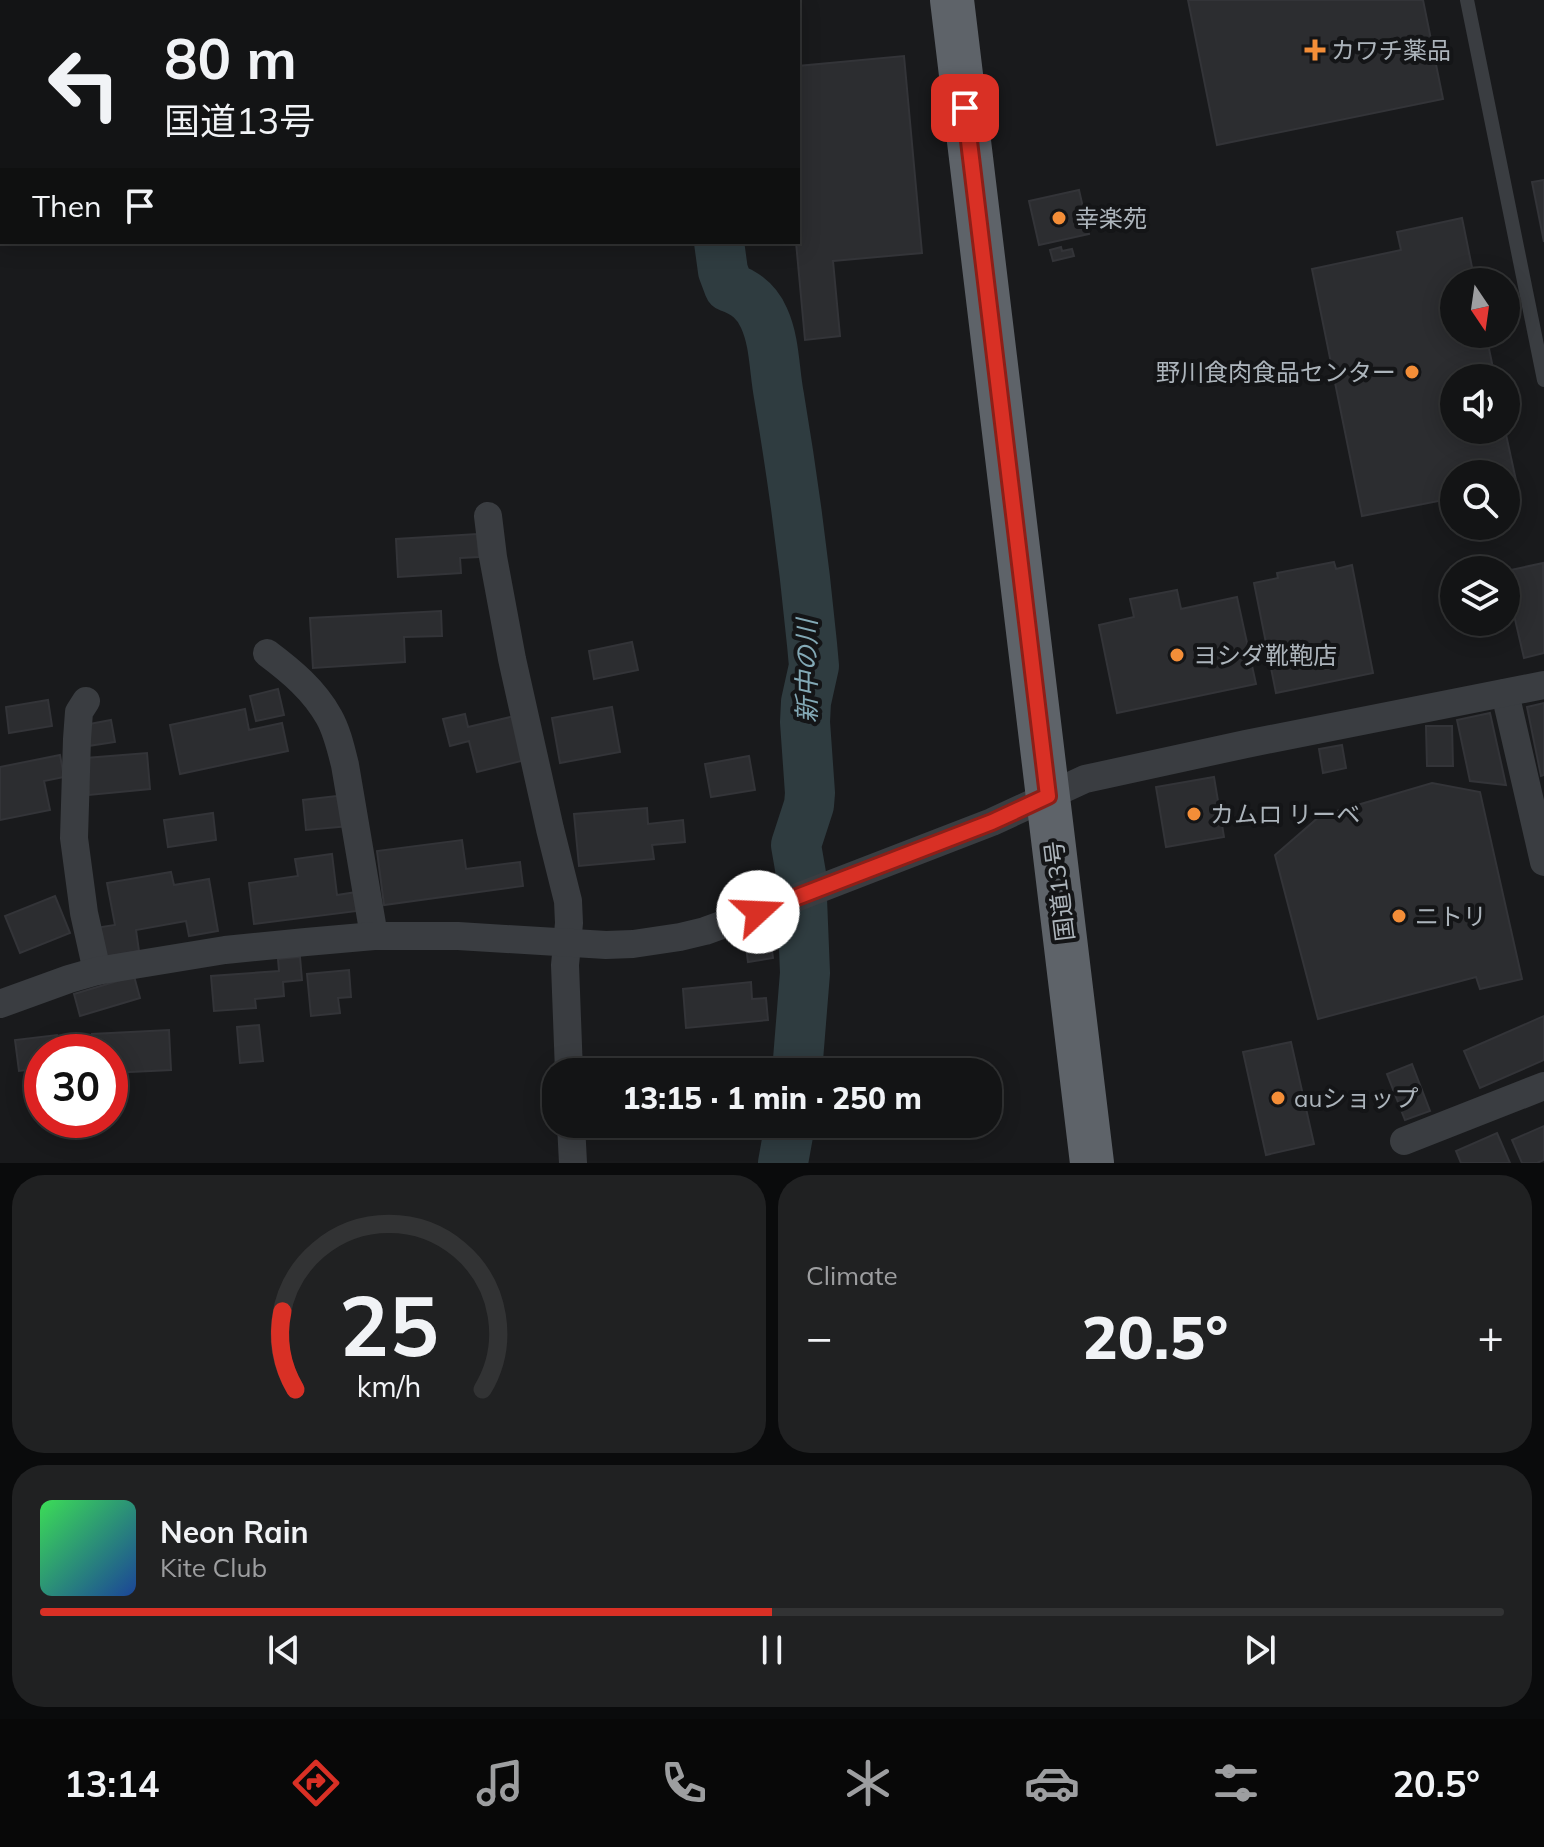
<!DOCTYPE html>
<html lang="en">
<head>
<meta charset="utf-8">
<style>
	body { margin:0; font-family:Mulish,"Noto Sans JP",sans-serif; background:#202122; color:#f1f3f6; height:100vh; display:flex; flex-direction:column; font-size:30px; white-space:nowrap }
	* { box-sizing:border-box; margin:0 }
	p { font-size:26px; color:#9d9ea0 }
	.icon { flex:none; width:44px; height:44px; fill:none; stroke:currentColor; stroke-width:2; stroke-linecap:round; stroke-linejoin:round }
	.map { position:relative; height:1163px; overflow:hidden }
	.details { display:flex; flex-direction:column; gap:12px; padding:12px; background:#0a0b0c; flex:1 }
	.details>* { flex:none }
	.hud { position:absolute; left:0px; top:0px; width:800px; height:244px; box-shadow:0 4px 20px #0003,0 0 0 2px #323334; background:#131415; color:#f1f3f6; overflow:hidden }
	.needle { width:52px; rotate:167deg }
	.buttons { position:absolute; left:1440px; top:268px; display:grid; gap:16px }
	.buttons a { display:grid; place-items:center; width:80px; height:80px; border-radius:50%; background:#131415; box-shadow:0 4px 20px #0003,0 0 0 2px #323334; font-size:40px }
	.speed { position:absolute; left:24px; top:1034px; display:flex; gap:16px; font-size:40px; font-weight:700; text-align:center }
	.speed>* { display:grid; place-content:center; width:104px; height:104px; border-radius:50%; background:#131415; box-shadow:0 4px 20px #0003,0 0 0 2px #323334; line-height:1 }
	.speed .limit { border:12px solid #d22; background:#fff; color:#111 }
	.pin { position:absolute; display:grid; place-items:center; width:68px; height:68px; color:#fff; margin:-34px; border-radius:16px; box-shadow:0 4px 12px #0006 }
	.me { position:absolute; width:88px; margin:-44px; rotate:70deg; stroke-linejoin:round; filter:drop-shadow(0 0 6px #0008) }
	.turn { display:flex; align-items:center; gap:28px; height:168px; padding:0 32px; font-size:36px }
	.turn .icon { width:104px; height:104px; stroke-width:2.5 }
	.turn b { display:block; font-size:56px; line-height:68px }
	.then { display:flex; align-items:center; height:76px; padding:0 32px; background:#0003; gap:16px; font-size:30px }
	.big { font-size:60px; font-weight:800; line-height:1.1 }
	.details .card { flex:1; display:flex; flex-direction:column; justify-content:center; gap:12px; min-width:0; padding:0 28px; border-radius:32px; background:#202122 }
	.details .dial { align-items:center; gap:0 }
	.dial svg { height:208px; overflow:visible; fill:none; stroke:#323334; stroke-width:7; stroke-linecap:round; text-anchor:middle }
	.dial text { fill:#f1f3f6; stroke:none }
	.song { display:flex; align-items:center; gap:24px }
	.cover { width:96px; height:96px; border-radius:12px; background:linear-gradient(135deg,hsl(130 70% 55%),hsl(220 70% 35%)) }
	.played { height:8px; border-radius:4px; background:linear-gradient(90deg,#d93025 50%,#323334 50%) }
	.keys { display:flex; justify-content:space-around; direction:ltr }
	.heat { display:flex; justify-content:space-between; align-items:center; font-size:44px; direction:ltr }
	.details .tiles { flex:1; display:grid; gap:12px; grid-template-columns:1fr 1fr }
	.card:last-child { grid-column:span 2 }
	.trip { position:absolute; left:542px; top:1058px; width:460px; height:80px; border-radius:32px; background:#131415; box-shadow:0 4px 20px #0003,0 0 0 2px #323334; font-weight:800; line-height:80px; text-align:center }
	.tab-bar { display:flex; height:128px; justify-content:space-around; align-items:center; background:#080808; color:#9d9ea0 }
	.tab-bar .icon { width:56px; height:56px }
	.tab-bar .selected { color:#d93025 }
	.tab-bar b { font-size:36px; color:#f1f3f6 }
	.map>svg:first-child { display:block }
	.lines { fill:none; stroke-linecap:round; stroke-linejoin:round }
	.river { stroke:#2f3c40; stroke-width:50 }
	.building { fill:#2c2d30; stroke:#333438; stroke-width:2 }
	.service { stroke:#3a3d41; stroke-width:14 }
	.minor { stroke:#3a3d41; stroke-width:28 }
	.trunk { stroke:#5e6369; stroke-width:44 }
	.route-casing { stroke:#8d1f18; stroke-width:20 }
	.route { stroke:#d93025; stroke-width:14 }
	.poi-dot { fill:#f48e38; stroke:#141517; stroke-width:3 }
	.labels { text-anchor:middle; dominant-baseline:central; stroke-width:8; stroke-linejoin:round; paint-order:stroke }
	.poi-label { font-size:24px; fill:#acb4bb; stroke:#141517; text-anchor:start }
	.street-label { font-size:24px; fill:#acb4bb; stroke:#141517 }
	.water-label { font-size:26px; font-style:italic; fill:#83a9b6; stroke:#141517 }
</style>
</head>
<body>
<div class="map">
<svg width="1544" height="1163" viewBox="0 0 1544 1163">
	<rect width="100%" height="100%" fill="#191a1c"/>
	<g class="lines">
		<g class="river">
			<path d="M726,0V2"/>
			<path d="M719,242L723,271L729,287C746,293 757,302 764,318C775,342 774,370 779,396C793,479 804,561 812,644L814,666L806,702L805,722L810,793L809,805L796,845L801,874L805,973L797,1072"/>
			<path d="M783,1163L790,1124"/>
		</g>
	</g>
	<g class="building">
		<path d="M1188,0H1423L1443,99L1217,145Z"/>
		<path d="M904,56L922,253L833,261L840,336L805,340L796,242H798V66Z"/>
		<path d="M1544,180V242L1532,182Z"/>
		<path d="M1079,190L1089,234L1039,245L1029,201Z"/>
		<path d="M1462,218L1475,282H1454V334H1486L1495,378H1454V430H1505L1517,485L1506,487V474H1454V498L1362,516L1312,269L1401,250L1397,232Z"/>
		<path d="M1061,247L1062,251L1072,249L1074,256L1053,261L1050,250Z"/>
		<path d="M477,534L479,557L460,558L461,573L398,577L396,539Z"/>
		<path d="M1492,560L1495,570H1467L1466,566Z"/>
		<path d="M1334,562L1336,569L1352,565L1373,673L1276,693L1254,583L1278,578L1277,573Z"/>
		<path d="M1543,563L1544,653L1524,658L1514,615L1506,616V571Z"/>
		<path d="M1177,590L1181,609L1237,597L1256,684L1117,713L1099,625L1134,617L1130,599Z"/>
		<path d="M441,611L442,636L404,637L405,662L313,668L310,618Z"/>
		<path d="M632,642L638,670L594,679L589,651Z"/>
		<path d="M278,689L284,715L256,721L250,696Z"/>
		<path d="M48,700L52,726L9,733L6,707Z"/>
		<path d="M1544,703V775L1541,776L1527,707Z"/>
		<path d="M612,707L620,752L560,763L552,718Z"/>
		<path d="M245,709L249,730L282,723L288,751L180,774L170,725Z"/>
		<path d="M1490,713L1506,785L1470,781L1457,720Z"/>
		<path d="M465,714L468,727L519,715L529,759L477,772L469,741L450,746L443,719Z"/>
		<path d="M111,720L115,742L88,746L84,725Z"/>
		<path d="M1426,726H1452L1453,766H1427Z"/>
		<path d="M1342,745L1346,768L1323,773L1319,749Z"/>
		<path d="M147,753L150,789L89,795L86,758Z"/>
		<path d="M60,755L64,777L44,781L50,810L0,820V767Z"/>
		<path d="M749,756L755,790L711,797L705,764Z"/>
		<path d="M1214,777L1224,837L1166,847L1156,787Z"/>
		<path d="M1432,783L1480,792L1522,979L1480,989L1476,977L1318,1019L1275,855L1320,816Z"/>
		<path d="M345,795L349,826L306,830L303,800Z"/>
		<path d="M647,808L648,824L683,820L685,842L652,845L654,859L579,866L574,814Z"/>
		<path d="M213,813L216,840L168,847L164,820Z"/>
		<path d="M462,840L466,869L520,862L523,886L384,905L377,851Z"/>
		<path d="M332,854L337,895L363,891L365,910L254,924L249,883L298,876L295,859Z"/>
		<path d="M171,872L174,885L209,879L218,931L189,936L186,921L136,930L139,951L100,958L95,928L115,925L107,883Z"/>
		<path d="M55,896L70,933L20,953L5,916Z"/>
		<path d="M769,929L773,958L748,962L744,932Z"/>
		<path d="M300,957L302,980L283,982L284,996L255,999L256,1008L214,1011L211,976L279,971L278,959Z"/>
		<path d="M349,970L351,997L338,998L340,1013L311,1016L307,974Z"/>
		<path d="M134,976L140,998L80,1016L74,994Z"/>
		<path d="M751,982L752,999L766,998L768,1020L686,1028L683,989Z"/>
		<path d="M1544,1016V1060L1480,1088L1464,1051Z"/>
		<path d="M259,1025L263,1061L240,1063L237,1027Z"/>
		<path d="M169,1030L171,1070L110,1073V1052H93L92,1034Z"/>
		<path d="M57,1035L59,1052H42V1068L19,1071L15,1040Z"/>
		<path d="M1291,1042L1314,1144L1266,1155L1243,1052Z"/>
		<path d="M1412,1064L1430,1111L1405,1120L1387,1074Z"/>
		<path d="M1544,1126V1160L1537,1163H1522L1512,1140Z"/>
		<path d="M1497,1133L1510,1163H1461L1456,1151Z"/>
	</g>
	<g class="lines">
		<path class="service" d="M1467,0L1544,380"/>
		<g class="minor">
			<path d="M55,2L57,0"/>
			<path d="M0,67L2,64"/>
			<path d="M488,516L493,557L512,659L550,829L568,901L569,923L565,965L569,1072"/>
			<path d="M267,653C291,671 314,690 329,717C337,731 341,749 345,765L374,936"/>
			<path d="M1505,693L1544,862"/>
			<path d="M86,701L79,712L77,739L74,838L84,913L97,971"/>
			<path d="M0,1004L69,979L97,971L225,950L306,942L374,936H458L606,945L633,944L680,937L705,931L785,902L992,822L1085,779L1246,744L1544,685"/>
			<path d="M571,1124L573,1163"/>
			<path d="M1404,1141L1544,1086"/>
		</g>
		<path class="trunk" d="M952,0L1092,1163"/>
	</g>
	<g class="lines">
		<defs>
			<path id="route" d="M758,912L992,822L1048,796L965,108"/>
		</defs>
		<use href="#route" class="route-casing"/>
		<use href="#route" class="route"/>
	</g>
	<g class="poi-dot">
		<path d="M1311 38h8v8h8v8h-8v8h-8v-8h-8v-8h8z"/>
		<circle cx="1059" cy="218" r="8"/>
		<circle cx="1412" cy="372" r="8"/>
		<circle cx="1177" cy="655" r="8"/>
		<circle cx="1194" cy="814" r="8"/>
		<circle cx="1399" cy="916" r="8"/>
		<circle cx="1278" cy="1098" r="8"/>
	</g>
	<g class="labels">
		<g class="poi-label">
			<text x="1331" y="50">カワチ薬品</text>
			<text x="1075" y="218">幸楽苑</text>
			<text x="1396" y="372" text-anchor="end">野川食肉食品センター</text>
			<text x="1193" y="655">ヨシダ靴鞄店</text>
			<text x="1210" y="814">カムロ リーベ</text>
			<text x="1415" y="916">ニトリ</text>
			<text x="1294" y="1098">auショップ</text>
		</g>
		<g class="street-label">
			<text transform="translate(1059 891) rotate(-97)">国道13号</text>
		</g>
		<g class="water-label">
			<text transform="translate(806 671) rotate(-90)">新中の川</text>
		</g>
	</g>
</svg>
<div class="buttons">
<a><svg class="needle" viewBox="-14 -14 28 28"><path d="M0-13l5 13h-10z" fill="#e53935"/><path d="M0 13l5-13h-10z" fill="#9d9ea0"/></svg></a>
<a><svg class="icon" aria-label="sound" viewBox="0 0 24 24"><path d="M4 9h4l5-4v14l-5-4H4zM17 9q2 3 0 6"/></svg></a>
<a><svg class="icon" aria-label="search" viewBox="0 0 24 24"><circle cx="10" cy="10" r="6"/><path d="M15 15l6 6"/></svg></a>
<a><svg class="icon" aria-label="layers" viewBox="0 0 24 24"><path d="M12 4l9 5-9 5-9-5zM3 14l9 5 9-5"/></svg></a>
</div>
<div class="speed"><div class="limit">30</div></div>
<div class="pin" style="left:965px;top:108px;background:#d93025"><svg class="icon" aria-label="arrive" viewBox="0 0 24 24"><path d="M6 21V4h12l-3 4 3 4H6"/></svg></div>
<svg class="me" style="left:758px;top:912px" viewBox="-20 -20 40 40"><circle r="19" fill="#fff"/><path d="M0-13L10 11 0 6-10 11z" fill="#d93025"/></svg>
<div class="trip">13:15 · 1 min · 250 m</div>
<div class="hud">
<div class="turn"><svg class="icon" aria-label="left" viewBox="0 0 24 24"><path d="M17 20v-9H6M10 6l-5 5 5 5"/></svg><div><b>80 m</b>国道13号</div></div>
<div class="then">Then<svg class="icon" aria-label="arrive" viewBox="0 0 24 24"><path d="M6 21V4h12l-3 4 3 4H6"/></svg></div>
</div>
</div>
<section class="details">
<div class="tiles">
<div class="card dial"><svg viewBox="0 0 100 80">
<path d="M14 69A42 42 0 1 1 86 69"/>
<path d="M14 69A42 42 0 0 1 9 39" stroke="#d93025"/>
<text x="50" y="56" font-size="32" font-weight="700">25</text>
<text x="50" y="72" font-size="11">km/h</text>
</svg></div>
<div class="card"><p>Climate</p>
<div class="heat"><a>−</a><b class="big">20.5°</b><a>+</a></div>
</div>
<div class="card">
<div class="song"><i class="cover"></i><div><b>Neon Rain</b><p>Kite Club</p></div></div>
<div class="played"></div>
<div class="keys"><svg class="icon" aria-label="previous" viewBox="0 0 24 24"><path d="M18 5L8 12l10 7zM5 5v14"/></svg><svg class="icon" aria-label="pause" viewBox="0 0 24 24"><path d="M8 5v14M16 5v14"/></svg><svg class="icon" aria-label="next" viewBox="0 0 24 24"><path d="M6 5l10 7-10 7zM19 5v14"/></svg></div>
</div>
</div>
</section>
<nav class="tab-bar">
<b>13:14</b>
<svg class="icon selected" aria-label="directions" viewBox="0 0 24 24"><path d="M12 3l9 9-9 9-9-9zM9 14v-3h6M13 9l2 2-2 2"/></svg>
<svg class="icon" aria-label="music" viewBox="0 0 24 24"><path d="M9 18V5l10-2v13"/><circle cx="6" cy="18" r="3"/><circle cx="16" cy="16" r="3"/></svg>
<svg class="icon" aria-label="phone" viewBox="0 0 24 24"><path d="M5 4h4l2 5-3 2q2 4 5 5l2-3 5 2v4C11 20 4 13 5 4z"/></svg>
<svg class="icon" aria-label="climate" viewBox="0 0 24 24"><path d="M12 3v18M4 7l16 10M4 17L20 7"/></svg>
<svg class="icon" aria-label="car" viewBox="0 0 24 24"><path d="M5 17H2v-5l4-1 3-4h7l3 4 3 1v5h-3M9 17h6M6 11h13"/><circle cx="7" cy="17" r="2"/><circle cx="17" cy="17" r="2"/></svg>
<svg class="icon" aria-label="filters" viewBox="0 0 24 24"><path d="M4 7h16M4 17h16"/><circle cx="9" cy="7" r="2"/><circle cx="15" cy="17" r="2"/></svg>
<b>20.5°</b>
</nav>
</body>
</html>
